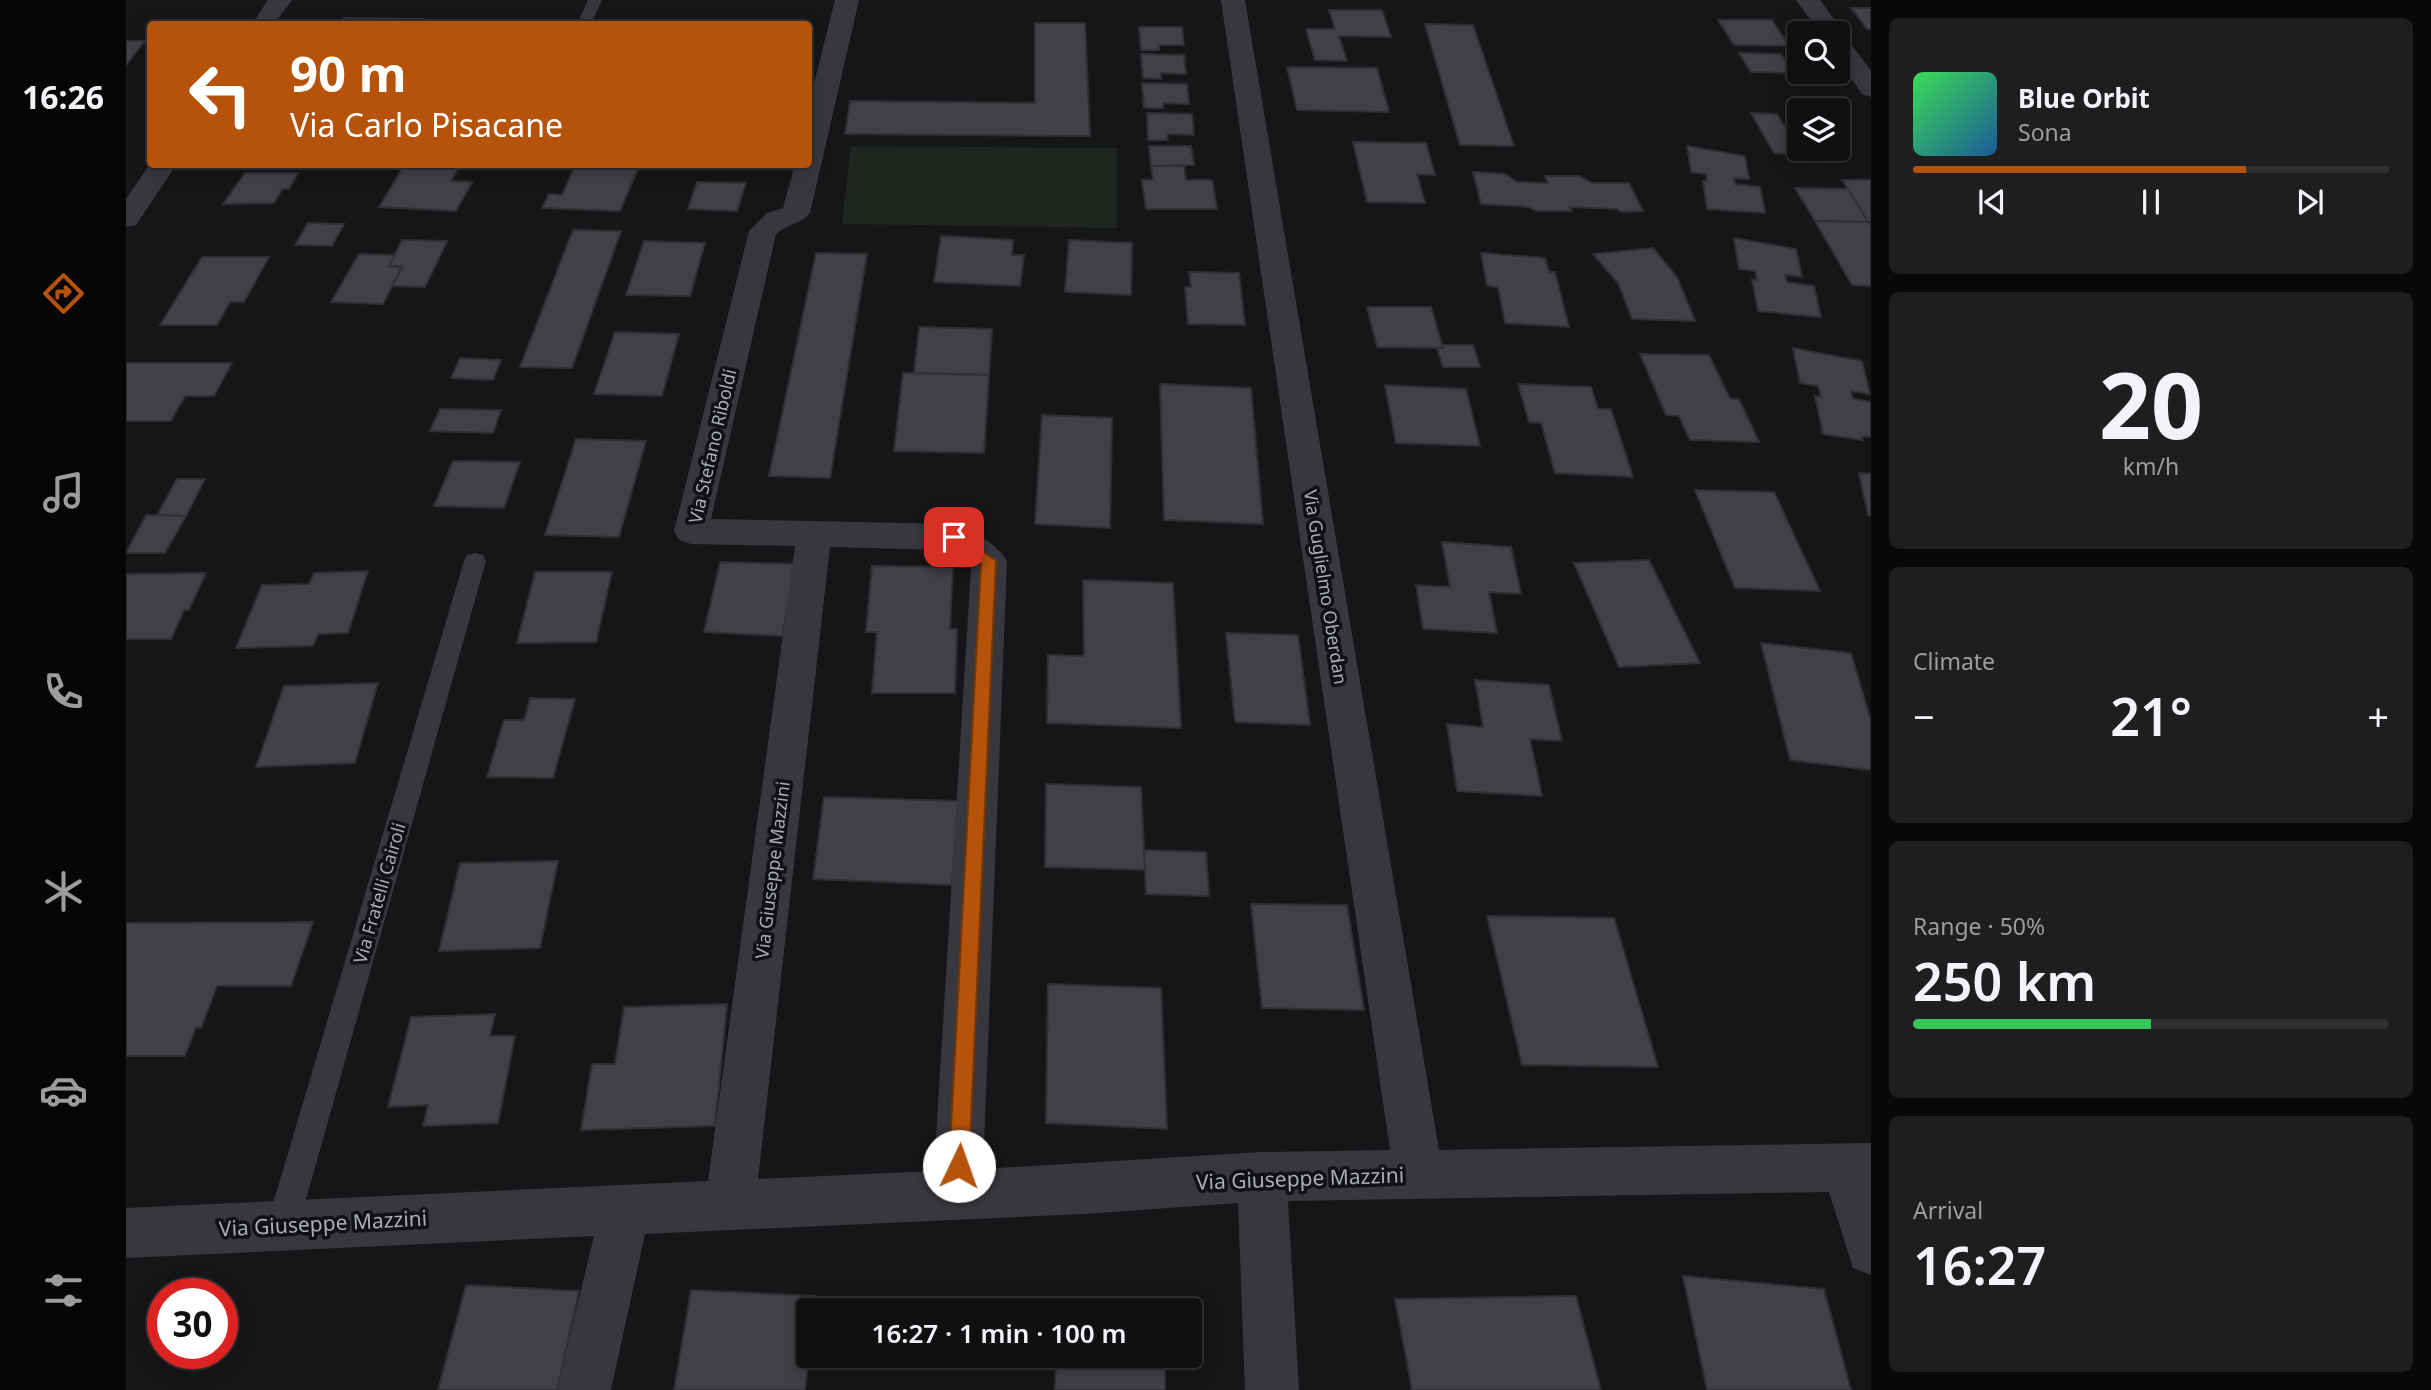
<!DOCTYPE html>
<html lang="en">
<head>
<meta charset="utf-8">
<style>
	body { margin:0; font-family:"Noto Sans",sans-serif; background:#1e1e20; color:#f1f3f6; height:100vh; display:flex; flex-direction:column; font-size:26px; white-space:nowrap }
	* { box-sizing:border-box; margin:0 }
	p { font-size:23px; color:#9c9d9f }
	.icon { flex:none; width:38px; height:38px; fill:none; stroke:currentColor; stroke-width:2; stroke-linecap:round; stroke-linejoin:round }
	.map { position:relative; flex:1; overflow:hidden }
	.side { display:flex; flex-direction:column; gap:18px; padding:18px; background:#09090a; width:560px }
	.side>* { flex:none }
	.hud { position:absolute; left:21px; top:21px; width:665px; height:147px; border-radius:7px; box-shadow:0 4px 18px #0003,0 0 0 2px #303032; background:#b45309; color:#fff; overflow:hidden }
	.tools { position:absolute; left:1661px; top:21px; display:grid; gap:14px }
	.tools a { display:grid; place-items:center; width:63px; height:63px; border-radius:7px; background:#101012; box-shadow:0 4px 18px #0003,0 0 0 2px #303032; font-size:35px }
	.speed { position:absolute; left:21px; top:1278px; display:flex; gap:14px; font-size:35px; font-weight:700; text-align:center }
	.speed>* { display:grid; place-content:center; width:91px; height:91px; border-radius:50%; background:#101012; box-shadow:0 4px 18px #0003,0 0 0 2px #303032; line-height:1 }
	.speed .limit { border:10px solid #d22; background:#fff; color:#111 }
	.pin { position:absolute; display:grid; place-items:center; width:60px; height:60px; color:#fff; margin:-30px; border-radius:14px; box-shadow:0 4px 10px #0006 }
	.me { position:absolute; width:77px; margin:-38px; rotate:3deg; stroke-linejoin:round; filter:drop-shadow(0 0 5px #0008) }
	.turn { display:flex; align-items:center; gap:24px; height:147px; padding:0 28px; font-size:32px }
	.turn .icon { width:91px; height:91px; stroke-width:2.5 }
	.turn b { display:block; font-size:49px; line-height:60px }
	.big { font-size:52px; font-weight:600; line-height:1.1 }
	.side .card { flex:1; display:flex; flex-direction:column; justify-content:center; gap:10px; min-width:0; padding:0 24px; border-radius:10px; background:#1e1e20 }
	.side .dial { align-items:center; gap:0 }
	.dial b { font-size:91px; line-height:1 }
	.song { display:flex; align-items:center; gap:21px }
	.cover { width:84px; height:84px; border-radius:10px; background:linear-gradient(135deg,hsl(130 70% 55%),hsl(210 70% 35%)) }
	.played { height:7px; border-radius:4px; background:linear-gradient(90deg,#b45309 70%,#303032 70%) }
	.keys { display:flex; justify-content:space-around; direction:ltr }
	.heat { display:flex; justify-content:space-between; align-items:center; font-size:38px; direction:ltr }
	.charge { height:10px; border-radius:5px; background:linear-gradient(90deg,#34c759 50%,#303032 0) }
	.trip { position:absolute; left:670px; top:1298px; width:406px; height:70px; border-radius:7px; background:#101012; box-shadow:0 4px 18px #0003,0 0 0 2px #303032; font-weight:600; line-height:70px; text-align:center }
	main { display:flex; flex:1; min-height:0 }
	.menu { display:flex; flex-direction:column; width:126px; justify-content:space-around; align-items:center; background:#060607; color:#9c9d9f }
	.menu .icon { width:49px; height:49px }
	.menu .active { color:#b45309 }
	.menu b { font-size:32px; color:#f1f3f6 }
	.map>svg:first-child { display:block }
	.green { fill:#1e261f }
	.building { fill:#404145; stroke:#303034; stroke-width:2 }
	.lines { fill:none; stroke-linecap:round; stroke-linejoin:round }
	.lane { fill:#37383d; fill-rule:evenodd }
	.street { fill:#37383d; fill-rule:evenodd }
	.route { fill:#b45309; stroke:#753606; stroke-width:2 }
	.labels { text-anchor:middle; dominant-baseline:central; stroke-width:7; stroke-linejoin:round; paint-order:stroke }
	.street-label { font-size:18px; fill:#a8adb8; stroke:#111113 }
	.near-street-label { font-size:21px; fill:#a8adb8; stroke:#111113 }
</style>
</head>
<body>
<main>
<nav class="menu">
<b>16:26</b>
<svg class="icon active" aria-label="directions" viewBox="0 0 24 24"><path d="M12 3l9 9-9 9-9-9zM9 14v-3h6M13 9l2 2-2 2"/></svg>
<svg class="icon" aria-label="music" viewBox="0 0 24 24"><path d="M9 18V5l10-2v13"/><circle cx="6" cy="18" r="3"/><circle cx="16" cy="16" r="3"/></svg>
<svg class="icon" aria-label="phone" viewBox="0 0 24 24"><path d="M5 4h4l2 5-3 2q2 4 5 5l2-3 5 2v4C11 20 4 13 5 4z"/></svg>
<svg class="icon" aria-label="climate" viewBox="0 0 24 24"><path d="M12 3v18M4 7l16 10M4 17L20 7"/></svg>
<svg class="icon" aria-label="car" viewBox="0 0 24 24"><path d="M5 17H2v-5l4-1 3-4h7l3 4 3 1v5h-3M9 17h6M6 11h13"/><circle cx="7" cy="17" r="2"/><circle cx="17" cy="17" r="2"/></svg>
<svg class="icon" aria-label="filters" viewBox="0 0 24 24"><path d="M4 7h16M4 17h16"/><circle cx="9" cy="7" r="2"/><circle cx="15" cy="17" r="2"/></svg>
</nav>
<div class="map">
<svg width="1745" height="1390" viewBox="0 0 1745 1390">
	<rect width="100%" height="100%" fill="#161618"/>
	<path class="green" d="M725,146L991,148V228L716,224Z"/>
	<g class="building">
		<path d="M1725,8H1745V29H1741Z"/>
		<path d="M1203,10H1256L1265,37L1213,36L1221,61L1189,60L1180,29H1209Z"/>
		<path d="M218,18L298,19L294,24H214Z"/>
		<path d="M1592,20H1646L1663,46L1608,45Z"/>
		<path d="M482,23H586L482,24Z"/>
		<path d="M909,23H959L964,136L719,134L724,101L909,103Z"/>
		<path d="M1299,24L1347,25L1388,146L1334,145Z"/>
		<path d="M1013,27H1056L1058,45H1033V50H1015Z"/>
		<path d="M0,41H19L0,65Z"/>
		<path d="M1613,53L1655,54L1667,73L1625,72Z"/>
		<path d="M1015,54L1058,55L1060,74L1035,73V79L1017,78Z"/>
		<path d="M1161,67L1251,68L1263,112L1171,110Z"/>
		<path d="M1016,83L1061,84L1063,104L1037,103V108H1018Z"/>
		<path d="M1021,113L1066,114L1068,135L1041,134L1042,140H1022Z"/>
		<path d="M1625,113L1651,114L1675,154L1648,153Z"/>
		<path d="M1227,142L1300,143L1309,175L1291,174L1299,203L1241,202Z"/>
		<path d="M1023,146H1065L1068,165L1025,166Z"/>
		<path d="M1561,146L1619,156L1623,179L1608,178L1609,184L1634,187L1639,213L1581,209L1577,181H1581L1580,174L1565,172Z"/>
		<path d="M279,164H335L325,181L346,182L330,211L253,207Z"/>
		<path d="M450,164H514L494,211L416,208L423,194L436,195Z"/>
		<path d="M576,164H626L625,168L575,167Z"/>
		<path d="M1025,166H1058L1060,180H1086L1091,209H1020L1016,180H1027Z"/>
		<path d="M1347,172L1379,174L1391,182L1422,183L1419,176H1453L1466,183H1503L1517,211L1495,212L1491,209L1444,207L1446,211H1410L1403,207L1355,204Z"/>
		<path d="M119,173H172L163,189H156L148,203L97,204Z"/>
		<path d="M1716,180H1745V227L1722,189Z"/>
		<path d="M571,182L620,183L611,211L562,209Z"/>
		<path d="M1669,188L1722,189L1742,222L1689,221Z"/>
		<path d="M1689,221L1742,222L1745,227V286L1726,285Z"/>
		<path d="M182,223L218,224L206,246L169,245Z"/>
		<path d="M447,230L495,231L446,368L394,367Z"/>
		<path d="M815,236L887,240L886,255H898L894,286L808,282Z"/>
		<path d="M1608,238L1670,249L1676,277L1659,275L1661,282L1688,286L1695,317L1632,311L1626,279L1631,280L1629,271L1613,269Z"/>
		<path d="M276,240L321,241L299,287L266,286L276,267L263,266Z"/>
		<path d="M943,240L1006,243L1005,295L939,292Z"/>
		<path d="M518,241L579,243L564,296L500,295Z"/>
		<path d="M1527,248L1551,277L1569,321L1506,319L1492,283L1467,254Z"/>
		<path d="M690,253L741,254L704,478L643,476Z"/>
		<path d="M1355,253L1419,258L1423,272H1429L1443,327L1379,323L1372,287L1361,286Z"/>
		<path d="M233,254L269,255L263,266L276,267L257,304L205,302Z"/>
		<path d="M76,257H143L118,302H104L91,325H34Z"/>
		<path d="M1063,272L1113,273L1119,325L1062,324L1059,287H1065Z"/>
		<path d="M1241,307H1305L1317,348L1251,347Z"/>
		<path d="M793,327L866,329L863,375L788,373Z"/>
		<path d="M489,332L553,334L536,396L468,394Z"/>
		<path d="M1316,345H1347L1354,367H1317L1311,348H1317Z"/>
		<path d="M1667,348L1736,361L1744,394L1725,391L1727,399L1745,402V437L1736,436L1737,440L1697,434L1689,396L1695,397L1692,386L1674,383Z"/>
		<path d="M1514,354L1583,355L1604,399H1613L1633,442L1564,440L1553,416L1540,415Z"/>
		<path d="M334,358L375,360L367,380L325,378Z"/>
		<path d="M0,363H106L88,396H59L45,421H0Z"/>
		<path d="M777,373L863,375L858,453L768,451Z"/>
		<path d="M1034,384L1125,388L1137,524L1038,520Z"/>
		<path d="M1392,384L1465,387L1472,409H1485L1507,477L1429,473L1415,423L1403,422Z"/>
		<path d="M1259,385L1340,389L1354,446L1270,443Z"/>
		<path d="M314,409L375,410L367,433L304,431Z"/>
		<path d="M916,415L986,418L984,528L909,524Z"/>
		<path d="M450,439L520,441L493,537L419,535Z"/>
		<path d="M327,461L394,462L378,508L308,506Z"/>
		<path d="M1733,473L1745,474V516L1742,515Z"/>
		<path d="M51,479H79L60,516L31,515Z"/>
		<path d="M1569,490L1648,492L1694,591L1609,588Z"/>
		<path d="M20,515L60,516L39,553H0Z"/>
		<path d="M1316,542L1385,547L1395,594L1363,592L1371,633L1297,629L1290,585L1324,587Z"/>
		<path d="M1523,560L1574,663L1493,667L1448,563Z"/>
		<path d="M594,562L669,564L656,636L578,632Z"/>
		<path d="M746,566L827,567L824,629H831L829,693H746L751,632H740Z"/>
		<path d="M242,571L222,633L192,634L187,646L110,648L136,585L183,584L188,573Z"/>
		<path d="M409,572H486L470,642L391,643Z"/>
		<path d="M80,573L63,610H58L45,639H0V574Z"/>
		<path d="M957,580L1047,583L1055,728L921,723L922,655L958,656Z"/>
		<path d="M1100,633L1172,635L1184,725L1109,722Z"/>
		<path d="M1635,643L1725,653L1745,721V770L1664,760Z"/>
		<path d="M1349,680L1423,685L1436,741L1404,739L1416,796L1331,791L1321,724L1357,727Z"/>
		<path d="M252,683L229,763L130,767L158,686Z"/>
		<path d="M404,698L449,699L427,778L361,777L378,720H398Z"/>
		<path d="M920,784L1015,787L1019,870L919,867Z"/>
		<path d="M698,797L832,801L826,885L687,879Z"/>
		<path d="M1018,850L1080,852L1083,896L1020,894Z"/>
		<path d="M432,861L414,948L313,951L334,863Z"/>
		<path d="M1125,904L1221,905L1238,1010L1136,1008Z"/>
		<path d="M1361,916L1488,918L1532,1067L1396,1065Z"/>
		<path d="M187,922L165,986H91L75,1028L70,1027L59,1056H0V923Z"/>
		<path d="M922,984L1035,988L1041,1129L920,1123Z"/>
		<path d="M601,1004L589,1126L455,1130L466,1064H489L498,1007Z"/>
		<path d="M369,1014L364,1036H389L372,1123L297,1126L302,1105L262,1107L285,1017Z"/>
		<path d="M1557,1276L1698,1289L1725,1390H1581Z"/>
		<path d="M340,1285L453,1291L431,1390H312Z"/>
		<path d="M565,1290L690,1296L688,1311H682L683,1356L679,1390H548Z"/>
		<path d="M1450,1296L1475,1390H1286L1269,1299Z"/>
		<path d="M930,1356H1039V1390H929Z"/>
	</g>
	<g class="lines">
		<g class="lane">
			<path d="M462,0H476L465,24H451Z"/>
			<path d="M349,553L357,555L360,561L173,1224L168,1235L157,1240L146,1235L141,1224L338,561L341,555Z"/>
		</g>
		<g class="street">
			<path d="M142,0H166L148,24H126Z"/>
			<path d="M709,0H733L684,213C677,223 660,225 650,234L585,519L828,524C847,530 871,544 881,561L857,1169L1136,1152L1264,1150L1095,0H1119L1313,1150L1745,1143V1275L1727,1268L1703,1192L1162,1201L1173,1390H1119L1112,1203L958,1214L519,1234L485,1390H431L468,1236L0,1258V1208L582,1181L669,546L565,544L553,540L548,531L623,231L641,213L657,208L669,164H682V107ZM704,547L821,550L845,567L808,1171L632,1179Z"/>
			<path d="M1670,0H1694L1718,33L1716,36L1720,37L1745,71V97L1736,94L1712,59V33H1694Z"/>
			<path d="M24,164H51L10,225L0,227V199Z"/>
		</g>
	</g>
	<path class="route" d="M828,531L870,561L843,1166L840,1173L833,1176L825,1173L823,1166L855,563L823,540L821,537L823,533Z"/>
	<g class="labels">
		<g class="street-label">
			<text transform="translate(586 446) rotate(-77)">Via Stefano Riboldi</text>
			<text transform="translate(1200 587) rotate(81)">Via Guglielmo Oberdan</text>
			<text transform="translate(646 870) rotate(-83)">Via Giuseppe Mazzini</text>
			<text transform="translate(253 893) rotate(-74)">Via Fratelli Cairoli</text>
		</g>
		<g class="near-street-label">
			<text transform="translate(1174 1178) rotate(-2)">Via Giuseppe Mazzini</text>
			<text transform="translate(197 1223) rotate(-3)">Via Giuseppe Mazzini</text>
		</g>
	</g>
</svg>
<div class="tools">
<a><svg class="icon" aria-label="search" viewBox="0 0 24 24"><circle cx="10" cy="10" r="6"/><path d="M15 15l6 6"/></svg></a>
<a><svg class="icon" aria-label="layers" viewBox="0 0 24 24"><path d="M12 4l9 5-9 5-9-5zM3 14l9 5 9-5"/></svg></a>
</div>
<div class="speed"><div class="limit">30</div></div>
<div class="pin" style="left:828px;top:537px;background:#d93025"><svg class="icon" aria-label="arrive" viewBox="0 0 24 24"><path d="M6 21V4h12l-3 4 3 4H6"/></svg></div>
<svg class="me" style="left:833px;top:1166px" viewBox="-20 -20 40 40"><circle r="19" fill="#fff"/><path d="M0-13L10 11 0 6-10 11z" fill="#b45309"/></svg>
<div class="trip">16:27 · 1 min · 100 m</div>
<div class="hud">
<div class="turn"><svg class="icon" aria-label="left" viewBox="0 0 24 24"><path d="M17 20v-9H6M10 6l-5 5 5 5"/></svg><div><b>90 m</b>Via Carlo Pisacane</div></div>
</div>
</div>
<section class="side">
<div class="card">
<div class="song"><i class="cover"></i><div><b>Blue Orbit</b><p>Sona</p></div></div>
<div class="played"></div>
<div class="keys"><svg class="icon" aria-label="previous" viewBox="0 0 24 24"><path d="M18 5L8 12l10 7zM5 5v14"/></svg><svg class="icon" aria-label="pause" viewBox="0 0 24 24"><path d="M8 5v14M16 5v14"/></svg><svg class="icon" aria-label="next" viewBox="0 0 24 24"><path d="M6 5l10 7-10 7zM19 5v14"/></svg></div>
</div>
<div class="card dial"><b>20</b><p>km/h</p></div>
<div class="card"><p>Climate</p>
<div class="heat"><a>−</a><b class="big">21°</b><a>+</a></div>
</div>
<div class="card"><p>Range · 50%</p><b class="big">250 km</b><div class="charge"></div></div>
<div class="card"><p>Arrival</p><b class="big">16:27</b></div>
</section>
</main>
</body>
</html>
